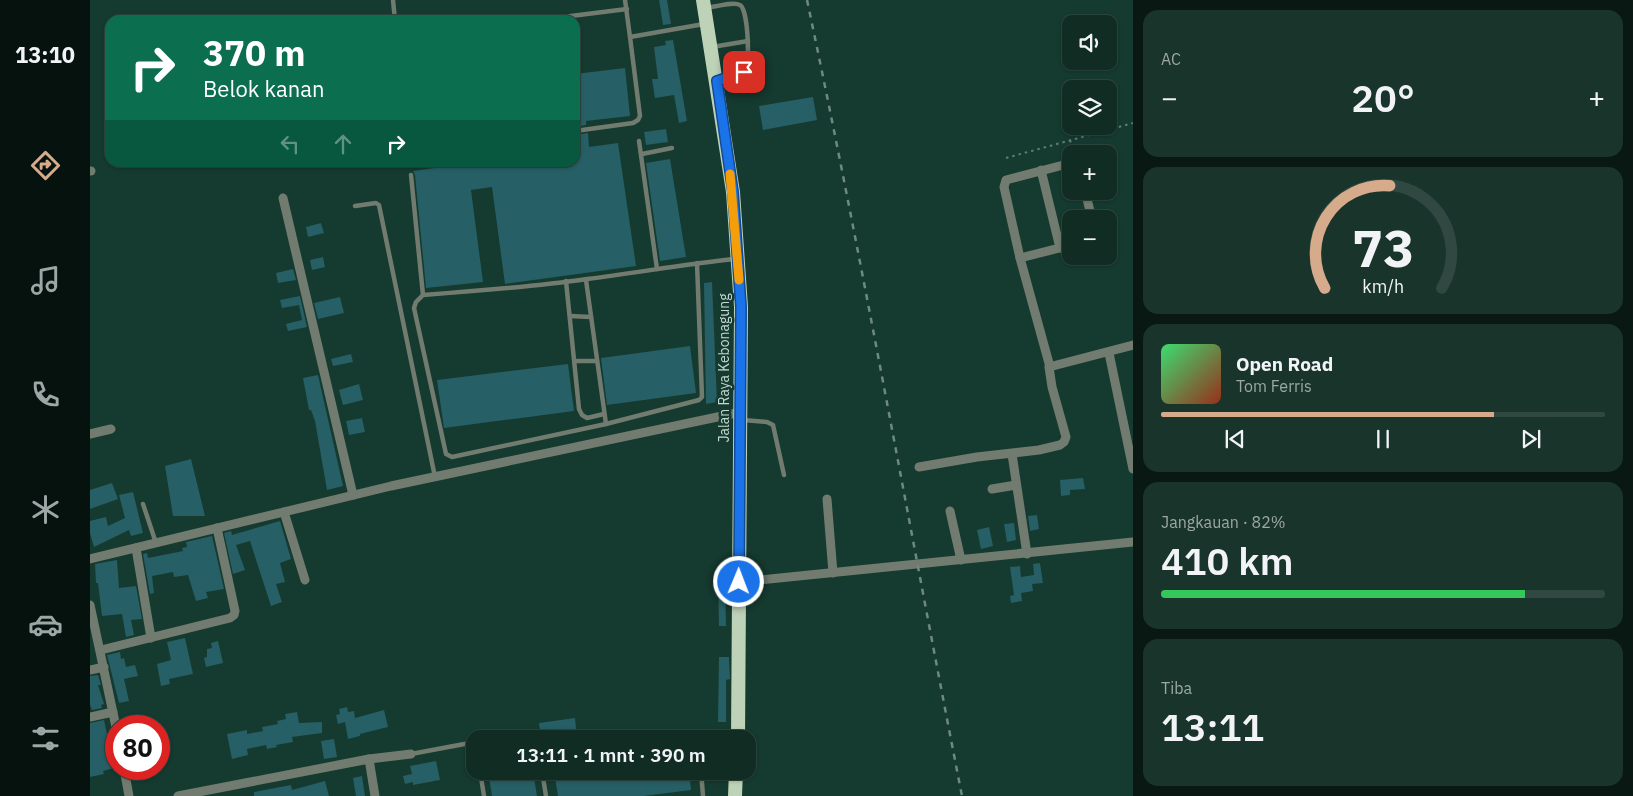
<!DOCTYPE html>
<html lang="id">
<head>
<meta charset="utf-8">
<style>
	body { margin:0; font-family:"IBM Plex Sans",sans-serif; background:#19342b; color:#f1f3f6; height:100vh; display:flex; flex-direction:column; font-size:19px; white-space:nowrap }
	* { box-sizing:border-box; margin:0 }
	p { font-size:16px; color:#9ca7a6 }
	.icon { flex:none; width:28px; height:28px; fill:none; stroke:currentColor; stroke-width:2; stroke-linecap:round; stroke-linejoin:round }
	.map { position:relative; flex:1; overflow:hidden }
	.panel { display:flex; flex-direction:column; gap:10px; padding:10px; background:#091813; width:500px }
	.panel>* { flex:none }
	.guide { position:absolute; left:15px; top:15px; width:475px; height:152px; border-radius:15px; box-shadow:0 1px 4px #0004,0 0 0 1px #304841; background:#0b6e4f; color:#fff; overflow:hidden }
	.fabs { position:absolute; left:972px; top:15px; display:grid; gap:10px }
	.fabs a { display:grid; place-items:center; width:55px; height:55px; border-radius:10px; background:#102c23; box-shadow:0 1px 4px #0004,0 0 0 1px #304841; font-size:25px }
	.speed { position:absolute; left:15px; top:715px; display:flex; gap:10px; font-size:25px; font-weight:700; text-align:center }
	.speed>* { display:grid; place-content:center; width:65px; height:65px; border-radius:50%; background:#102c23; box-shadow:0 1px 4px #0004,0 0 0 1px #304841; line-height:1 }
	.speed .limit { border:8px solid #d22; background:#fff; color:#111 }
	.pin { position:absolute; display:grid; place-items:center; width:42px; height:42px; color:#fff; margin:-21px; border-radius:10px; box-shadow:0 2px 8px #0006 }
	.me { position:absolute; width:55px; margin:-28px; rotate:1deg; stroke-linejoin:round; filter:drop-shadow(0 0 4px #0008) }
	.turn { display:flex; align-items:center; gap:18px; height:105px; padding:0 15px; font-size:22px }
	.turn .icon { width:65px; height:65px; stroke-width:2.5 }
	.turn b { display:block; font-size:35px; line-height:42px }
	.lanes { display:flex; align-items:center; height:48px; padding:0 15px; background:#0003; justify-content:center; gap:25px; direction:ltr }
	.lanes .off { opacity:.35 }
	.big { font-size:38px; font-weight:600; line-height:1.1 }
	.panel .tile { flex:1; display:flex; flex-direction:column; justify-content:center; gap:8px; min-width:0; padding:0 18px; border-radius:15px; background:#19342b }
	.panel .dial { align-items:center; gap:0 }
	.dial svg { height:130px; overflow:visible; fill:none; stroke:#304841; stroke-width:7; stroke-linecap:round; text-anchor:middle }
	.dial text { fill:#f1f3f6; stroke:none }
	.song { display:flex; align-items:center; gap:15px }
	.cover { width:60px; height:60px; border-radius:8px; background:linear-gradient(135deg,hsl(140 70% 55%),hsl(10 70% 35%)) }
	.played { height:5px; border-radius:2px; background:linear-gradient(90deg,#d6ab8b 75%,#304841 75%) }
	.keys { display:flex; justify-content:space-around; direction:ltr }
	.heat { display:flex; justify-content:space-between; align-items:center; font-size:28px; direction:ltr }
	.charge { height:8px; border-radius:4px; background:linear-gradient(90deg,#34c759 82%,#304841 0) }
	.trip { position:absolute; left:376px; top:730px; width:290px; height:50px; border-radius:15px; background:#102c23; box-shadow:0 1px 4px #0004,0 0 0 1px #304841; font-weight:600; line-height:50px; text-align:center }
	main { display:flex; flex:1; min-height:0 }
	.dock { display:flex; flex-direction:column; width:90px; justify-content:space-around; align-items:center; background:#06120e; color:#9ca7a6 }
	.dock .icon { width:35px; height:35px }
	.dock .on { color:#d6ab8b }
	.dock b { font-size:22px; color:#f1f3f6 }
	.map>svg:first-child { display:block }
	.building { fill:#265f65 }
	.lines { fill:none; stroke-linecap:round; stroke-linejoin:round }
	.path { stroke:#5f7d73; stroke-width:2; stroke-dasharray:2.5 4; stroke-linecap:butt }
	.service { stroke:#727b6f; stroke-width:4.5 }
	.minor { stroke:#727b6f; stroke-width:9 }
	.trunk { stroke:#bed2b8; stroke-width:14 }
	.rail { stroke:#6d8980; stroke-width:2.5; stroke-dasharray:6 6; stroke-linecap:butt }
	.route-casing { stroke:#114b97; stroke-width:12 }
	.route { stroke:#1a73e8; stroke-width:9 }
	.slow { stroke:#f59e0b; stroke-width:9 }
	.labels { text-anchor:middle; dominant-baseline:central; stroke-width:5; stroke-linejoin:round; paint-order:stroke }
	.street-label { font-size:14px; fill:#c5d8d1; stroke:#153a2f }
</style>
</head>
<body>
<main>
<nav class="dock">
<b>13:10</b>
<svg class="icon on" aria-label="directions" viewBox="0 0 24 24"><path d="M12 3l9 9-9 9-9-9zM9 14v-3h6M13 9l2 2-2 2"/></svg>
<svg class="icon" aria-label="music" viewBox="0 0 24 24"><path d="M9 18V5l10-2v13"/><circle cx="6" cy="18" r="3"/><circle cx="16" cy="16" r="3"/></svg>
<svg class="icon" aria-label="phone" viewBox="0 0 24 24"><path d="M5 4h4l2 5-3 2q2 4 5 5l2-3 5 2v4C11 20 4 13 5 4z"/></svg>
<svg class="icon" aria-label="climate" viewBox="0 0 24 24"><path d="M12 3v18M4 7l16 10M4 17L20 7"/></svg>
<svg class="icon" aria-label="car" viewBox="0 0 24 24"><path d="M5 17H2v-5l4-1 3-4h7l3 4 3 1v5h-3M9 17h6M6 11h13"/><circle cx="7" cy="17" r="2"/><circle cx="17" cy="17" r="2"/></svg>
<svg class="icon" aria-label="filters" viewBox="0 0 24 24"><path d="M4 7h16M4 17h16"/><circle cx="9" cy="7" r="2"/><circle cx="15" cy="17" r="2"/></svg>
</nav>
<div class="map">
<svg width="1043" height="796" viewBox="0 0 1043 796">
	<rect width="100%" height="100%" fill="#153a2f"/>
	<g class="building">
		<path d="M569,0H577L581,24L573,25Z"/>
		<path d="M583,40L597,121L589,123L584,95L565,98L562,79H568L564,47L576,45L575,41Z"/>
		<path d="M535,68L540,116L496,121V125L485,127V74Z"/>
		<path d="M723,97L727,120L673,130L669,106Z"/>
		<path d="M576,129L578,142L556,145L554,132Z"/>
		<path d="M498,133L499,147L528,143L546,266L415,284L402,187L381,190L393,282L336,288L325,175L323,171L388,162H485V135Z"/>
		<path d="M580,159L596,257L570,261L556,163Z"/>
		<path d="M231,223L234,233L218,237L216,227Z"/>
		<path d="M233,257L235,267L222,270L220,260Z"/>
		<path d="M203,269L206,280L188,283L186,273Z"/>
		<path d="M622,282L627,402L616,404L614,283Z"/>
		<path d="M210,296L217,327L198,331L196,324L212,320L209,305L192,308L190,300Z"/>
		<path d="M250,297L254,313L228,319L224,303Z"/>
		<path d="M600,346L606,393L517,405L511,358Z"/>
		<path d="M261,354L263,362L243,366L241,359Z"/>
		<path d="M478,364L484,411L354,428L347,380Z"/>
		<path d="M228,375L253,486L237,490L225,421L221,410H219L213,378Z"/>
		<path d="M269,384L273,400L253,405L249,390Z"/>
		<path d="M272,418L275,432L259,435L256,421Z"/>
		<path d="M101,459L115,516H83L75,466Z"/>
		<path d="M993,478L995,489L980,490V495L971,496L970,480Z"/>
		<path d="M22,483L28,499L0,509V490Z"/>
		<path d="M43,492L53,533L41,536L39,530L4,547L0,533V521L16,517L18,526L35,518L29,495Z"/>
		<path d="M947,515L949,529L940,531L938,516Z"/>
		<path d="M190,521L201,559L190,563L195,582L186,584L192,602L181,606L160,541L146,545L155,570L143,574L134,533L141,531L142,535Z"/>
		<path d="M924,523L926,540L917,542L914,524Z"/>
		<path d="M899,527L903,546L891,549L887,530Z"/>
		<path d="M122,536L134,589L116,592L118,598L106,601L98,575L84,577L83,572L62,576L64,593L60,594L53,554L57,553L58,558L93,551L92,548L97,547L96,542Z"/>
		<path d="M27,560L29,588L46,586L52,619L41,620L44,635L36,637L32,614L12,616L8,583H6L5,564Z"/>
		<path d="M950,563L953,583L942,584L943,591L931,593L932,601L921,603L920,596L924,595L920,567L930,566L931,577L944,575L943,564Z"/>
		<path d="M628,577H635L636,626H629Z"/>
		<path d="M95,638L103,674L79,679L80,684L71,686L67,664L81,660L77,642Z"/>
		<path d="M128,641L133,663L116,667L114,658L117,657V649L122,648L121,643Z"/>
		<path d="M30,652L31,659L34,658L36,667L45,665L48,676L34,679L39,701L29,703L17,655Z"/>
		<path d="M629,657H639L640,679L636,680V722H628Z"/>
		<path d="M8,675L11,685H8L14,704L11,705L12,708L2,710L0,705V676Z"/>
		<path d="M257,707L258,712L264,711L265,718L294,710L298,727L270,734V736L258,739L255,722L248,724L246,715L250,714L249,709Z"/>
		<path d="M207,712L209,723L232,722V733L202,737L203,742L186,745L187,747L177,749L176,745L157,749L158,755L142,759L137,734L157,730V734L173,731L172,727L188,724L187,721L196,719L195,714Z"/>
		<path d="M485,718L487,739H451L449,723Z"/>
		<path d="M14,720L24,768L13,771L14,774L0,777V723Z"/>
		<path d="M244,739L247,757L234,759L231,741Z"/>
		<path d="M346,761L350,780L323,785V782L315,784L313,776L322,774L320,766Z"/>
		<path d="M40,769H49L52,779L43,781Z"/>
		<path d="M398,771H443L447,796H402Z"/>
		<path d="M464,771H599L601,790L554,796H468Z"/>
		<path d="M272,776L275,796H266L263,778Z"/>
		<path d="M235,781L239,796H164V792L201,785L202,790Z"/>
	</g>
	<g class="lines">
		<g class="path">
			<path d="M980,140L984,154"/>
			<path d="M916,158L1043,123"/>
		</g>
		<g class="service">
			<path d="M303,0L305,20"/>
			<path d="M535,0L540,37"/>
			<path d="M616,8C624,7 644,1 650,5C658,9 661,66 654,72C648,77 635,78 628,81"/>
			<path d="M449,20L537,9"/>
			<path d="M622,47L658,41"/>
			<path d="M485,131L543,123L548,120L550,116L540,37L614,24"/>
			<path d="M549,141L567,269"/>
			<path d="M552,154L582,148"/>
			<path d="M321,175L333,295"/>
			<path d="M265,206L286,203L289,205L345,477"/>
			<path d="M607,263L612,397L609,400L516,424L362,457L356,454L324,308L326,302L333,295C388,291 442,287 497,279C546,273 595,264 645,259"/>
			<path d="M496,280L516,424"/>
			<path d="M476,281L489,409L492,415L497,418L514,414"/>
			<path d="M480,316L501,317"/>
			<path d="M485,361H507"/>
			<path d="M653,420L677,422L683,425L694,475"/>
			<path d="M53,504L66,543"/>
			<path d="M418,739L437,735"/>
			<path d="M321,754L385,742"/>
			<path d="M390,771L394,796"/>
			<path d="M452,771L456,796"/>
			<path d="M611,771L613,796"/>
		</g>
		<g class="minor">
			<path d="M951,170L970,248"/>
			<path d="M0,171H1"/>
			<path d="M995,191L1002,219"/>
			<path d="M193,198L263,495"/>
			<path d="M930,258L981,245"/>
			<path d="M1019,353L1043,469"/>
			<path d="M960,367L930,258L914,187L916,180L981,163"/>
			<path d="M0,434L21,429"/>
			<path d="M922,454L937,554"/>
			<path d="M829,467L887,457L949,450L970,445L974,442L976,437L962,387L959,367L1043,345"/>
			<path d="M902,489L926,485"/>
			<path d="M737,499L743,573"/>
			<path d="M860,511L871,560"/>
			<path d="M194,512L215,580"/>
			<path d="M46,548L61,638"/>
			<path d="M0,559L301,486L651,412"/>
			<path d="M649,582L1043,542"/>
			<path d="M0,605L26,727"/>
			<path d="M11,650L140,618L144,615L145,611L127,528"/>
			<path d="M0,670L14,667"/>
			<path d="M0,717L23,712"/>
			<path d="M279,759L285,796"/>
			<path d="M34,769L39,796"/>
			<path d="M88,796L279,759L321,754"/>
		</g>
		<g class="trunk">
			<path d="M613,0L643,192L651,307L648,739"/>
			<path d="M645,796L646,771"/>
		</g>
		<path class="rail" d="M717,0C773,264 820,531 872,796"/>
	</g>
	<g class="lines">
		<defs>
			<path id="route" d="M649,582L651,307L643,192L627,81L654,72"/>
		</defs>
		<use href="#route" class="route-casing"/>
		<use href="#route" class="route"/>
		<path class="slow" d="M640,174L649,280"/>
	</g>
	<g class="labels">
		<g class="street-label">
			<text transform="translate(634 368) rotate(-90)">Jalan Raya Kebonagung</text>
		</g>
	</g>
</svg>
<div class="fabs">
<a><svg class="icon" aria-label="sound" viewBox="0 0 24 24"><path d="M4 9h4l5-4v14l-5-4H4zM17 9q2 3 0 6"/></svg></a>
<a><svg class="icon" aria-label="layers" viewBox="0 0 24 24"><path d="M12 4l9 5-9 5-9-5zM3 14l9 5 9-5"/></svg></a>
<a>+</a>
<a>−</a>
</div>
<div class="speed"><div class="limit">80</div></div>
<div class="pin" style="left:654px;top:72px;background:#d93025"><svg class="icon" aria-label="arrive" viewBox="0 0 24 24"><path d="M6 21V4h12l-3 4 3 4H6"/></svg></div>
<svg class="me" style="left:649px;top:582px" viewBox="-20 -20 40 40"><circle r="17" fill="#1a73e8" stroke="#fff" stroke-width="3"/><path d="M0-11L8 9 0 5-8 9z" fill="#fff"/></svg>
<div class="trip">13:11 · 1 mnt · 390 m</div>
<div class="guide">
<div class="turn"><svg class="icon" aria-label="right" viewBox="0 0 24 24"><path d="M7 20v-9h11M14 6l5 5-5 5"/></svg><div><b>370 m</b>Belok kanan</div></div>
<div class="lanes"><svg class="icon off" aria-label="left" viewBox="0 0 24 24"><path d="M17 20v-9H6M10 6l-5 5 5 5"/></svg><svg class="icon off" aria-label="ahead" viewBox="0 0 24 24"><path d="M12 20V5M6 11l6-6 6 6"/></svg><svg class="icon" aria-label="right" viewBox="0 0 24 24"><path d="M7 20v-9h11M14 6l5 5-5 5"/></svg></div>
</div>
</div>
<section class="panel">
<div class="tile"><p>AC</p>
<div class="heat"><a>−</a><b class="big">20°</b><a>+</a></div>
</div>
<div class="tile dial"><svg viewBox="0 0 100 80">
<path d="M14 69A42 42 0 1 1 86 69"/>
<path d="M14 69A42 42 0 0 1 54 6" stroke="#d6ab8b"/>
<text x="50" y="56" font-size="32" font-weight="700">73</text>
<text x="50" y="72" font-size="11">km/h</text>
</svg></div>
<div class="tile">
<div class="song"><i class="cover"></i><div><b>Open Road</b><p>Tom Ferris</p></div></div>
<div class="played"></div>
<div class="keys"><svg class="icon" aria-label="previous" viewBox="0 0 24 24"><path d="M18 5L8 12l10 7zM5 5v14"/></svg><svg class="icon" aria-label="pause" viewBox="0 0 24 24"><path d="M8 5v14M16 5v14"/></svg><svg class="icon" aria-label="next" viewBox="0 0 24 24"><path d="M6 5l10 7-10 7zM19 5v14"/></svg></div>
</div>
<div class="tile"><p>Jangkauan · 82%</p><b class="big">410 km</b><div class="charge"></div></div>
<div class="tile"><p>Tiba</p><b class="big">13:11</b></div>
</section>
</main>
</body>
</html>
